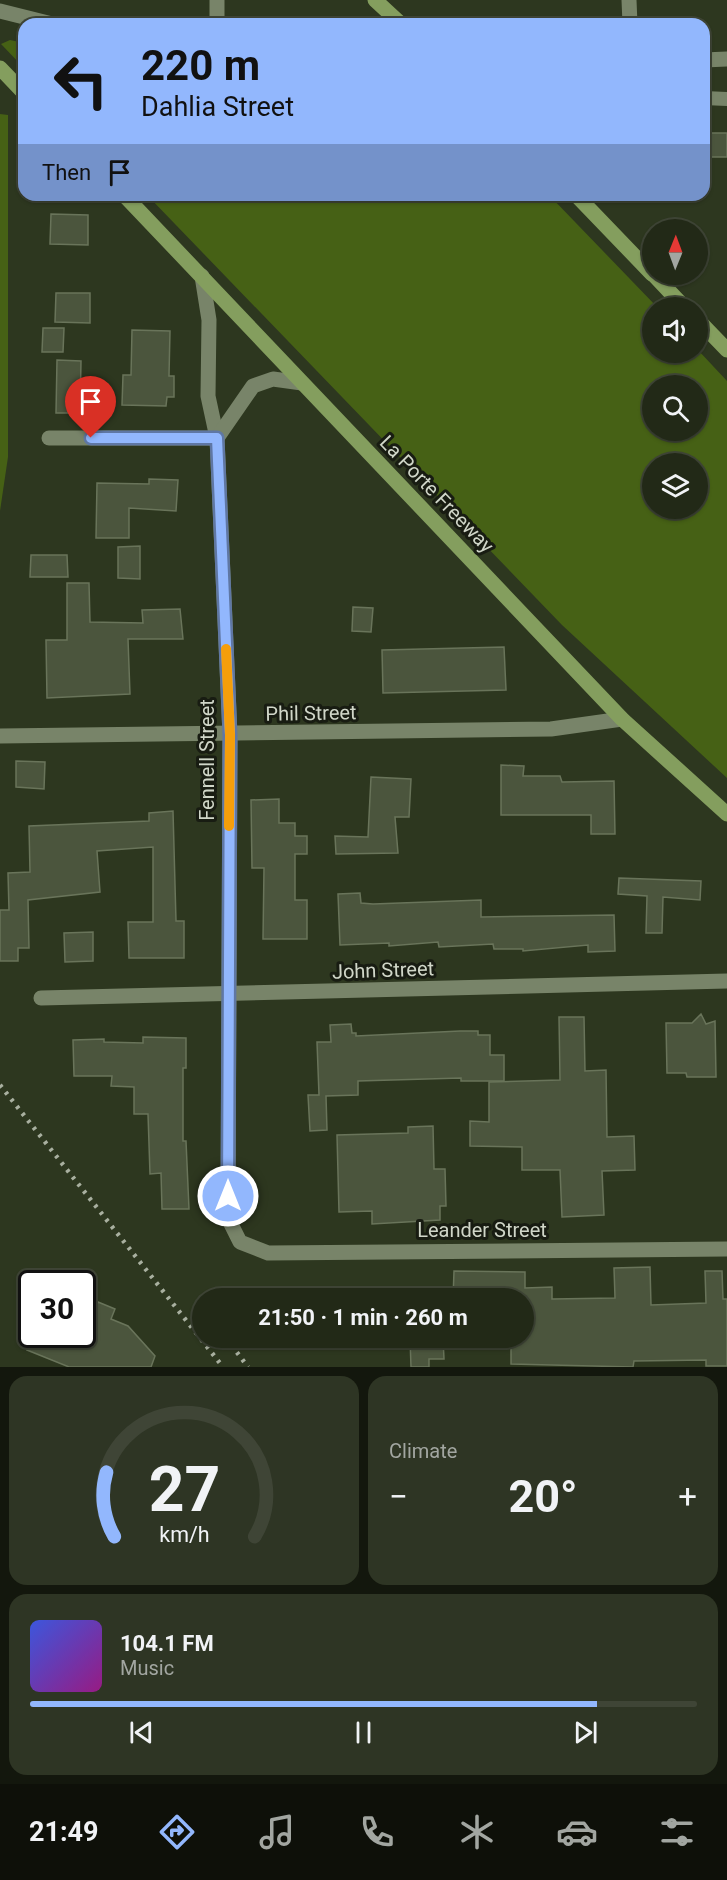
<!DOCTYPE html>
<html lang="en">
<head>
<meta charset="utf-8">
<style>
	body { margin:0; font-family:Roboto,sans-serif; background:#2e3524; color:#f1f3f6; height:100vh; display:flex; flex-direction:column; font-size:22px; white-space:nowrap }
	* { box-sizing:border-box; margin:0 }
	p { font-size:20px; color:#a2a6a1 }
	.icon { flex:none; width:33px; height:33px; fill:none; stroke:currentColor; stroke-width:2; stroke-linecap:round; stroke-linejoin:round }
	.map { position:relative; height:1367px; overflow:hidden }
	.side { display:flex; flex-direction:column; gap:9px; padding:9px; background:#13170d; flex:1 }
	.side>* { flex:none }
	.hud { position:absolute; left:18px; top:18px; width:692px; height:183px; border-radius:18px; box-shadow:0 2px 4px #0004,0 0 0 2px #3f4536; background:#92b7fd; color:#111; overflow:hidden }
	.needle { width:39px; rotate:1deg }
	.tools { position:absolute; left:642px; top:219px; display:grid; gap:12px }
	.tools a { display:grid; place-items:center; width:66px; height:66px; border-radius:50%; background:#222917; box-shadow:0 2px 4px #0004,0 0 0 2px #3f4536; font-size:30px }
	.speed { position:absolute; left:18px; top:1270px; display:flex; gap:12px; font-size:30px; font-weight:700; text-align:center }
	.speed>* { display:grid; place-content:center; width:78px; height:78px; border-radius:50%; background:#222917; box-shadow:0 2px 4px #0004,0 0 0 2px #3f4536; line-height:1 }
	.speed .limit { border:3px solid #111; border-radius:9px; background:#fff; color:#111 }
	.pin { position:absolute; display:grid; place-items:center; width:51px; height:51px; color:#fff; margin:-62px -26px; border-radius:50% 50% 50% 0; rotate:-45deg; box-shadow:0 0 6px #0007 }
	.pin .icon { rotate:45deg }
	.me { position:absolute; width:66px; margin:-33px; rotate:0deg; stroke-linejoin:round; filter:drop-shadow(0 0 4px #0008) }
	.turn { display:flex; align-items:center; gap:21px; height:126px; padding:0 24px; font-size:27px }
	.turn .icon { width:78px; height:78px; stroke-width:2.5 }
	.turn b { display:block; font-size:42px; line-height:51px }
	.then { display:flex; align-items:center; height:57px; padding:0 24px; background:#0003; gap:12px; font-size:22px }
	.big { font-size:45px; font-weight:700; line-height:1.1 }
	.side .widget { flex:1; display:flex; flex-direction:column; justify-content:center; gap:9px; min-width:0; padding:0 21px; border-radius:18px; background:#2e3524 }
	.side .dial { align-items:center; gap:0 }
	.dial svg { height:156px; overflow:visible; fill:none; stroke:#3f4536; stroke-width:7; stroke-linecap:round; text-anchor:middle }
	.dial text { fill:#f1f3f6; stroke:none }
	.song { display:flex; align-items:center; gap:18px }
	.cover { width:72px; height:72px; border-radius:9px; background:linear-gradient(135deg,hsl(230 70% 55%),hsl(310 70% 35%)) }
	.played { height:6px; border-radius:3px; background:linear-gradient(90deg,#92b7fd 85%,#3f4536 85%) }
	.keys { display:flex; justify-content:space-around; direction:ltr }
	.heat { display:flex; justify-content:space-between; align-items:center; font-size:33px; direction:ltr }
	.side .tiles { flex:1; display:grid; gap:9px; grid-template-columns:1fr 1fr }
	.widget:last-child { grid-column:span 2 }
	.trip { position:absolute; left:192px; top:1288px; width:342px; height:60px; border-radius:30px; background:#222917; box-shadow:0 2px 4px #0004,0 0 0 2px #3f4536; font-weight:700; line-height:60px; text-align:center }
	.dock { display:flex; height:96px; justify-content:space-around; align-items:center; background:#0e1009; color:#a2a6a1 }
	.dock .icon { width:42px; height:42px }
	.dock .selected { color:#92b7fd }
	.dock b { font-size:27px; color:#f1f3f6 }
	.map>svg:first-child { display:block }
	.green { fill:#466115; fill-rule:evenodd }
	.building { fill:#4b553d; stroke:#69745a; stroke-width:1.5 }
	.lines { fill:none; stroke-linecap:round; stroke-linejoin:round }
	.service { stroke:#788469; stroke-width:14 }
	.minor { stroke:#788469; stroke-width:15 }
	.secondary { stroke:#788469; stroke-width:15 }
	.primary { stroke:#849e5e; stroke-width:15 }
	.rail { stroke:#a9b0a0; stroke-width:4.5; stroke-dasharray:3 6; stroke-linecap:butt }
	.route-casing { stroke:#5f77a4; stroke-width:15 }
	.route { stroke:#92b7fd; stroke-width:10 }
	.slow { stroke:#f59e0b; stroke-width:10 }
	.labels { text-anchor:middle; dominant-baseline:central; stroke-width:6; stroke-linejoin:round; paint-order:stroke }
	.street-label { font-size:20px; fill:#d0d6c8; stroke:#181c12 }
</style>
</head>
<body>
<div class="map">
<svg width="727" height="1367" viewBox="0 0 727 1367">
	<rect width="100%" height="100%" fill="#2d371f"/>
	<g class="green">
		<path d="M10,40L24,43V68L1,44Z"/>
		<path d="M0,114L8,115V457L0,511Z"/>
		<path d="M147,195H549L657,307L652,308V352H698V350L727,381V778L562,625ZM652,386H698V430H652ZM652,464H698V508H652Z"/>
	</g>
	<g class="building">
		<rect x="704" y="133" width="23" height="24"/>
		<path d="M51,214L88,215V245L50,244Z"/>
		<path d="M56,293H90V323L55,322Z"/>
		<path d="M43,328H64L63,352H42Z"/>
		<path d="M132,330L170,331L169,376H174V397H167L166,406L122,405L123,375H131Z"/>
		<path d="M57,360L81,361L80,413H56Z"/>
		<path d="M149,479L178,480L176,511L129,508V538H96L97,483L149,484Z"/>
		<path d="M140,546V579L118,578V547Z"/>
		<path d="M31,555H67L68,577H30Z"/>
		<path d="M67,583H89L90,622L143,623L142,610L180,609L183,639H128L130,694L47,698L46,640H67Z"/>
		<path d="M353,607L373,608L371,632L352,631Z"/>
		<path d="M504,647L506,690L383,693L382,650Z"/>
		<path d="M16,761L45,762L44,789L16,787Z"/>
		<path d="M501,765L524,766L523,776H560L562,782L614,781L615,834H591V815H501Z"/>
		<path d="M371,777L411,779L409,817H395L398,853L336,854L335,836L368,837Z"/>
		<path d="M279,799V823H295V836H307V854H295V900H307V939H263L264,868H252L251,800Z"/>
		<path d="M173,811L176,921H184V958H129L128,922H153V847L97,851L100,892L28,900L29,948H18V961H0V910H9L8,873L30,872L29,826L149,821V813Z"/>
		<path d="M619,878L701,881L700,900L663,897L662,933H646L647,896L618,894Z"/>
		<path d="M360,893L361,903L373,904L481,900V917L614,915L615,951L588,952V945L523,951V949H494L493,944L439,947L438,942L389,946V943L340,945L338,894Z"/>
		<path d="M93,932V961L65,962L64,933Z"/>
		<path d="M701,1014L706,1024L715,1021L716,1077H687L686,1073H667L666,1023H692Z"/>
		<path d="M559,1017H584L585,1071L606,1070L607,1137L634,1136L635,1170L602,1171L604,1215L562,1217L560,1170H522V1147L470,1146V1121L489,1122V1082L560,1080Z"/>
		<path d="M351,1024L352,1033H356V1036L460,1031H478V1035H490V1055H504V1081H461V1078L358,1081V1095L326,1096L327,1130L310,1131L308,1095H319L317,1042H331L330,1025Z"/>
		<path d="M143,1037L186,1038V1068H183V1141H186L189,1209H162L161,1173L150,1174L148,1114H134V1087L111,1086L112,1076H74L73,1040L104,1039V1042L143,1043Z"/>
		<path d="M433,1126L434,1169H445L446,1206H440V1220L372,1224V1211L339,1212L337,1135L408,1133V1127Z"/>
		<path d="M650,1267L651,1305L706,1303L705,1271H722L723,1299H727V1366H706V1360L634,1361L633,1367L511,1364V1338H524V1299H453L454,1271L525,1272V1288L552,1287V1299L615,1298L614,1268Z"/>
		<path d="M98,1302L115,1309L111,1319L128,1326L155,1356L151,1367H69L27,1350L34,1335H85Z"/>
		<path d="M410,1338H443L444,1359H429V1367H411Z"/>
	</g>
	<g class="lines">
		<path class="service" d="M704,98L727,99"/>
		<g class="minor">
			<path d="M217,0V24"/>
			<path d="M629,0L630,24"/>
			<path d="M202,276L209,320L208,396L217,438L230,735L228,1218L240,1242L268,1253L727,1249"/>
			<path d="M49,438H217"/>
			<path d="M217,438L253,386L273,379L302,383"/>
			<path d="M0,736L551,729L622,719"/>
			<path d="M41,998L727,981"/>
		</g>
		<g class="secondary">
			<path d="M0,11L52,24"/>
			<path d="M704,60L727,59"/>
		</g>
		<g class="primary">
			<path d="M375,0L401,24"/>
			<path d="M0,68L24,93"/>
			<path d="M124,195L622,719L727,814"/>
			<path d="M576,195L652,274"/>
			<path d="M653,274L685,308"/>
			<path d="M698,320L727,350"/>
		</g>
		<g class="rail">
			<path d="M0,1085L223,1367"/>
			<path d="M226,1338L248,1367"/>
		</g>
	</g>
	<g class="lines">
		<defs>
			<path id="route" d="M91,438H217L230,735L228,1196"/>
		</defs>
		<use href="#route" class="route-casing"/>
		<use href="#route" class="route"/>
		<path class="slow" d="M226,649L230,735L229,826"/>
	</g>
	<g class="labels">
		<g class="street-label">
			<text transform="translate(437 494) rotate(46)">La Porte Freeway</text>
			<text transform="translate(311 713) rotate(-1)">Phil Street</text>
			<text transform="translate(207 760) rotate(-90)">Fennell Street</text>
			<text transform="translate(383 970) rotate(-2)">John Street</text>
			<text x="482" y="1230">Leander Street</text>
		</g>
	</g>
</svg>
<div class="tools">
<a><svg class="needle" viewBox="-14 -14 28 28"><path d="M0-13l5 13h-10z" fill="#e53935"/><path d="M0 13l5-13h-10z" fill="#a2a6a1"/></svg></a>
<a><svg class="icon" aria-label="sound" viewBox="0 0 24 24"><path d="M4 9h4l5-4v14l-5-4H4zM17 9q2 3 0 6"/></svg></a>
<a><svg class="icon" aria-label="search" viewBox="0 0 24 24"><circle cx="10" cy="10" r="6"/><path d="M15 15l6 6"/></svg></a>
<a><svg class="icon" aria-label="layers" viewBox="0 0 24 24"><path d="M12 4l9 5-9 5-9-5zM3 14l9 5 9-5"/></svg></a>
</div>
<div class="speed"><div class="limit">30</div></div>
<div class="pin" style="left:91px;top:438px;background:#d93025"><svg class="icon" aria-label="arrive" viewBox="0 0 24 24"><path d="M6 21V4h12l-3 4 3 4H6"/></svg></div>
<svg class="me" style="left:228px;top:1196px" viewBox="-20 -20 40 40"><circle r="17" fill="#92b7fd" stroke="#fff" stroke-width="3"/><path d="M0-11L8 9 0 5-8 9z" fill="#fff"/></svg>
<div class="trip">21:50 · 1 min · 260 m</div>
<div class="hud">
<div class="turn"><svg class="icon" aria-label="left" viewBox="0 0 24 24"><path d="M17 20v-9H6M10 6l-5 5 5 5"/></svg><div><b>220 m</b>Dahlia Street</div></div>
<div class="then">Then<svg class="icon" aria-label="arrive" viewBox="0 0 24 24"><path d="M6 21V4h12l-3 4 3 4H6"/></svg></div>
</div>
</div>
<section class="side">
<div class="tiles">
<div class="widget dial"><svg viewBox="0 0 100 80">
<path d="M14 69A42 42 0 1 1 86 69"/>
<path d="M14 69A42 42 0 0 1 10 36" stroke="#92b7fd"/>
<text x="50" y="56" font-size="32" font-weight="700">27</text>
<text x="50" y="72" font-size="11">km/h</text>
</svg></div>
<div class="widget"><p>Climate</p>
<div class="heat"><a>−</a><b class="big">20°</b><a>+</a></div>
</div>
<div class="widget">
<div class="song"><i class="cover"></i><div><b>104.1 FM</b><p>Music</p></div></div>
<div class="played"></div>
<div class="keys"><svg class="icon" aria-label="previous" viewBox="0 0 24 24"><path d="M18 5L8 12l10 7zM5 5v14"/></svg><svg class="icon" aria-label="pause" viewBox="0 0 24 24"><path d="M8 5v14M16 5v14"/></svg><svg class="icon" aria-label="next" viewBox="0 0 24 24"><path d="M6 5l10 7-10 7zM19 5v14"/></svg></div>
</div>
</div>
</section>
<nav class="dock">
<b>21:49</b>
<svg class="icon selected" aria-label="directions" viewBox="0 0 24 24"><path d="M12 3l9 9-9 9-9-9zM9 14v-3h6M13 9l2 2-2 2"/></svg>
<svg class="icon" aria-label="music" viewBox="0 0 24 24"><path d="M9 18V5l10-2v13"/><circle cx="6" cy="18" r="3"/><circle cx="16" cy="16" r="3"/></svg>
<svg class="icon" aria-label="phone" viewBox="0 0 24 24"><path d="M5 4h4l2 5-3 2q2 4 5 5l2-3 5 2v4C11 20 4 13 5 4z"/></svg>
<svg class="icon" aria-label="climate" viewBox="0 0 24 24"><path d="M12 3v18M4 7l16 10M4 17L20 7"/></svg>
<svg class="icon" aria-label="car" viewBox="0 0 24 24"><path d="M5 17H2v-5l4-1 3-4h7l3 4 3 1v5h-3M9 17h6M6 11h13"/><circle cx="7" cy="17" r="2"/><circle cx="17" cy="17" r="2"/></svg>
<svg class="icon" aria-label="filters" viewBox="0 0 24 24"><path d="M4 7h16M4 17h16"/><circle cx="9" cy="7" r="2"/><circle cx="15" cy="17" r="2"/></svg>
</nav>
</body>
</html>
